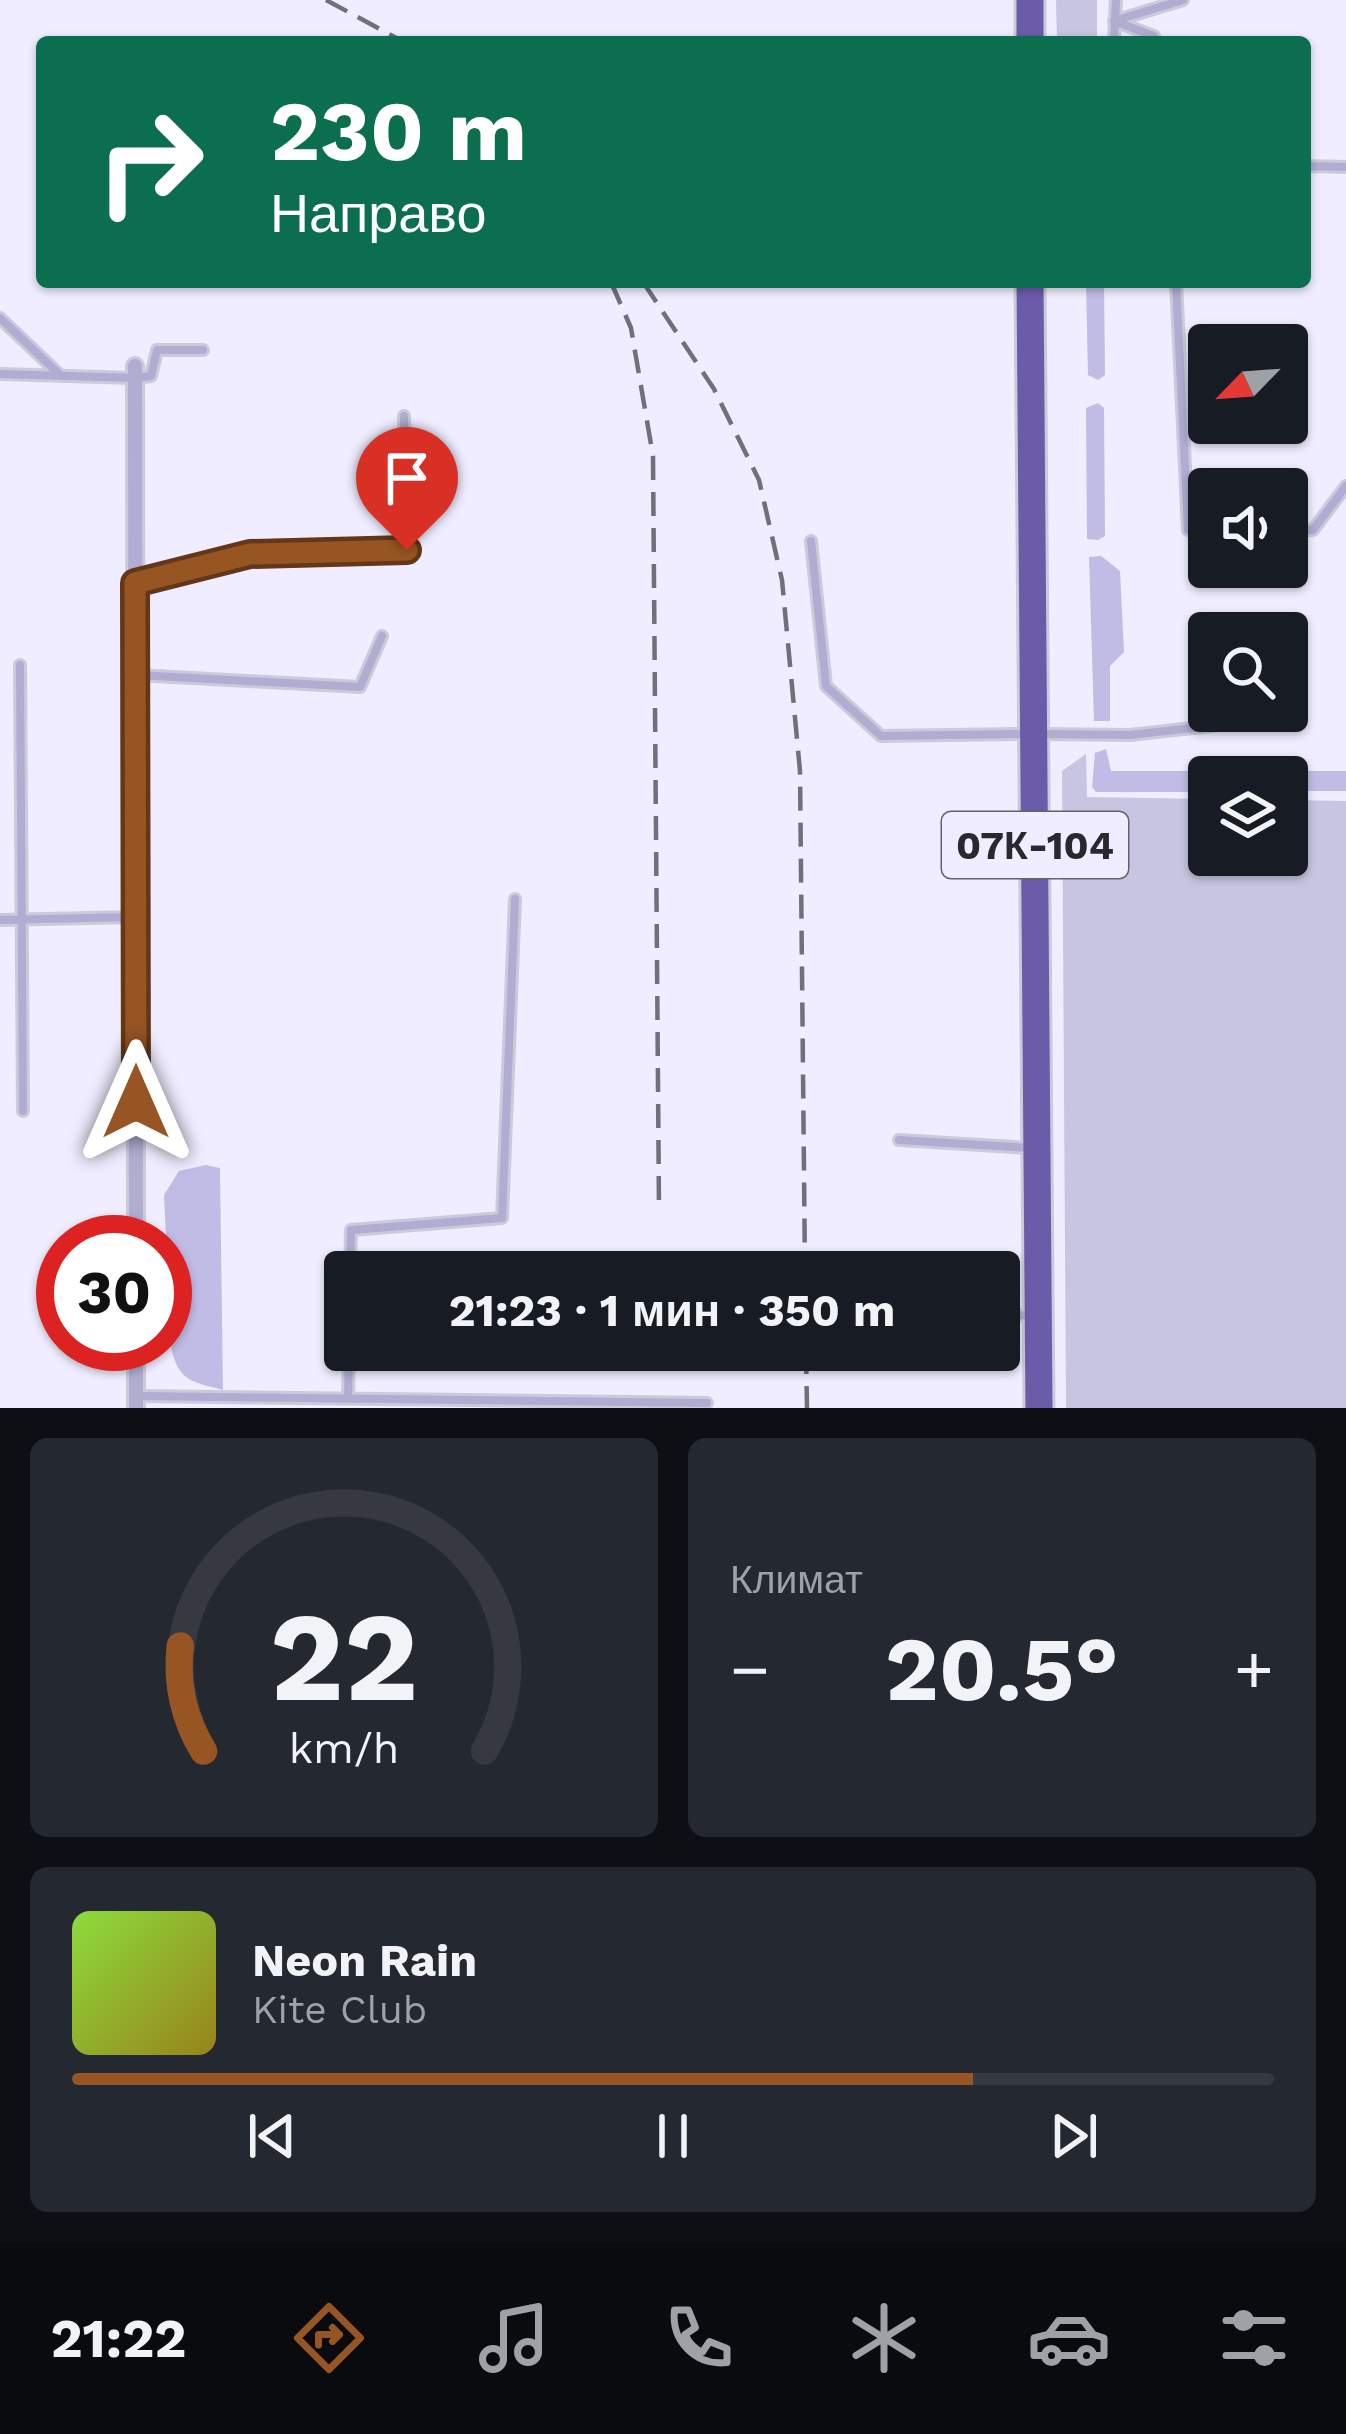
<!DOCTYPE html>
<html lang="ru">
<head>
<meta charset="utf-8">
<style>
	body { margin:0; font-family:"Work Sans",sans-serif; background:#242831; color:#f1f3f6; height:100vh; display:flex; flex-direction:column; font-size:45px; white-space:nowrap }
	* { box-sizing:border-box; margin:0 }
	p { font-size:39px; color:#9ea1a6 }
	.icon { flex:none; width:66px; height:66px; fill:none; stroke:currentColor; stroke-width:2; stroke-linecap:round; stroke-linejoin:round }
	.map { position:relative; height:1408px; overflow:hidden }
	.panel { display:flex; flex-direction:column; gap:30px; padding:30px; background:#0d0f14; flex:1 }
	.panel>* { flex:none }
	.guide { position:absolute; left:36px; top:36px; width:1275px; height:252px; border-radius:12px; box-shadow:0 3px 9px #0004; background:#0b6e4f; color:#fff; overflow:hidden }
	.needle { width:78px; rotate:245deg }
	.buttons { position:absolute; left:1188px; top:324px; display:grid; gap:24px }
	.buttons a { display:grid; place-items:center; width:120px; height:120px; border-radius:12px; background:#171b24; box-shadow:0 3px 9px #0004; font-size:60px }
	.speed { position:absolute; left:36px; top:1215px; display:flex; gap:24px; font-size:60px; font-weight:700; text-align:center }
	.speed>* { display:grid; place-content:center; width:156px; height:156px; border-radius:50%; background:#171b24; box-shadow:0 3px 9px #0004; line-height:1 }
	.speed .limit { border:18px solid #d22; background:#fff; color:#111 }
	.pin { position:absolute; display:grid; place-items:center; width:102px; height:102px; color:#fff; margin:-123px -51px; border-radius:50% 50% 50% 0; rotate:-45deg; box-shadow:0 0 12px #0007 }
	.pin .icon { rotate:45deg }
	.me { position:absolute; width:132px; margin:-66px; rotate:0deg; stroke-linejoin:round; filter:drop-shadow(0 0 9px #0008) }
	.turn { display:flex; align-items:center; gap:42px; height:252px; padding:0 36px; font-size:54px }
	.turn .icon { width:156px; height:156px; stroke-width:2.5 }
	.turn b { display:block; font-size:84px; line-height:102px }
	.big { font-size:90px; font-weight:700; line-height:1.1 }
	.panel .widget { flex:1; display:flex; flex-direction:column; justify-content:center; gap:18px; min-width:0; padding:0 42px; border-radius:18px; background:#242831 }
	.panel .dial { align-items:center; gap:0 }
	.dial svg { height:312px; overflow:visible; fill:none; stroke:#363941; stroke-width:7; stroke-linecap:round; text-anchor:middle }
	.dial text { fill:#f1f3f6; stroke:none }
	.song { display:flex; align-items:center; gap:36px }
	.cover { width:144px; height:144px; border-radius:18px; background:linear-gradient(135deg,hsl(90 70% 55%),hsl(50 70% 35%)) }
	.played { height:12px; border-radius:6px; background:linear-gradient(90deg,#985524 75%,#363941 75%) }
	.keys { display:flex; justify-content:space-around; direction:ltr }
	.heat { display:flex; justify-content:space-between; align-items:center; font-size:66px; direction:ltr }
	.panel .tiles { flex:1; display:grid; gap:30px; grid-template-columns:1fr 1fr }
	.widget:last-child { grid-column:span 2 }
	.trip { position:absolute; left:324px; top:1251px; width:696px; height:120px; border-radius:12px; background:#171b24; box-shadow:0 3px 9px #0004; font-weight:700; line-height:120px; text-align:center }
	.tab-bar { display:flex; height:192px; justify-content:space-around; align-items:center; background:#090b0e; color:#9ea1a6 }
	.tab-bar .icon { width:84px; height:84px }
	.tab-bar .current { color:#985524 }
	.tab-bar b { font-size:54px; color:#f1f3f6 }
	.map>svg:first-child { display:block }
	.green { fill:#c8c5e2 }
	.forest { fill:#c0bce6 }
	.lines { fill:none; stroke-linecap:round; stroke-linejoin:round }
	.lane-casing { stroke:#cbcada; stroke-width:14 }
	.street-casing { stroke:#cbcada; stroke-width:20 }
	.highway-casing { stroke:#cbcada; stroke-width:33 }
	.lane { stroke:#b0acd2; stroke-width:8 }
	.street { stroke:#b0acd2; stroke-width:14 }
	.highway { stroke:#6a5ca9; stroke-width:27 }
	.rail { stroke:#706f7a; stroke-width:4.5; stroke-dasharray:24 12; stroke-linecap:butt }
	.route-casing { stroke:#633717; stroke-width:30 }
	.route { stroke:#985524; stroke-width:21 }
	.labels { text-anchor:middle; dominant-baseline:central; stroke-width:12; stroke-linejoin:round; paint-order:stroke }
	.shield { fill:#efedff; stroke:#64636d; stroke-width:3 }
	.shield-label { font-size:39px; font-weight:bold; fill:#29282f }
</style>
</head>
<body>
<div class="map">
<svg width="1346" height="1408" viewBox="0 0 1346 1408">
	<rect width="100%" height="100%" fill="#efedff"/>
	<g class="green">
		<path d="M1056,0H1097V42H1057Z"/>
		<path d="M1086,754L1087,797L1209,799V855H1287V800L1346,801V1408H1066L1062,771Z"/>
	</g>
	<g class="forest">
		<path d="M1086,282H1104L1105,375L1098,380L1088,375Z"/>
		<path d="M1098,403L1104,408L1105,536L1098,540L1087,539L1086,408Z"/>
		<path d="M1101,556L1120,571L1124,652L1110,666V721H1094L1089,557Z"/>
		<path d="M1106,749L1111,771H1346V791H1287V777H1209V792H1096L1092,787L1095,753Z"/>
		<path d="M206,1165L220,1168L223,1390C192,1382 178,1381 171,1347L164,1195L179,1171Z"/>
	</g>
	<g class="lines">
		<defs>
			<g id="lane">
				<path d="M1114,42L1116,0"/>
				<path d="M1154,42V36L1114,21L1183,0"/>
				<path d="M1305,166L1346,167"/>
				<path d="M1176,282L1188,530H1209"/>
				<path d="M0,318L60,375"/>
				<path d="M0,374L135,378L151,376L157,350H203"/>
				<path d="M1287,530H1313L1346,486"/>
				<path d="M811,541L826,686L881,736L1026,734"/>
				<path d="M137,582L250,553L407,550L404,416"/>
				<path d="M20,665L23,1111"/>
				<path d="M137,675L360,687L382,636"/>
				<path d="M1041,734L1130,735L1237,723"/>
				<path d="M0,920L134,917"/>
				<path d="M899,1140L1029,1148"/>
				<path d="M350,1272L351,1230L502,1218L515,899"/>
				<path d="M999,1316L1033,1315"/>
				<path d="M138,1396L707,1403"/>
				<path d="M348,1398L349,1350"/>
			</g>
			<g id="street">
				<path d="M135,366L136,1242"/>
				<path d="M136,1344V1408"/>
			</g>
			<g id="highway">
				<path d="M1030,0V42"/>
				<path d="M1030,282L1039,1408"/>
			</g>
		</defs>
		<use href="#lane" class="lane-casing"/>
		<use href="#street" class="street-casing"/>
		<use href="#highway" class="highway-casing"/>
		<use href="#lane" class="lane"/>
		<use href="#street" class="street"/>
		<use href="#highway" class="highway"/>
		<g class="rail">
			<path d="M326,0L404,42"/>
			<path d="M611,282L631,328L653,456L659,1210"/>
			<path d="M643,282L714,389L759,480L782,580L800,771L805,1272"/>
			<path d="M806,1350L807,1408"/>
		</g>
	</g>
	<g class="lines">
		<defs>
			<path id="route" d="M136,1102L135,583L250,554L407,550"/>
		</defs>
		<use href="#route" class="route-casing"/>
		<use href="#route" class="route"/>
	</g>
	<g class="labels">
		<rect class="shield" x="942" y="812" width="186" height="66" rx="9"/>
		<g class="shield-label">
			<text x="1035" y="845">07К-104</text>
		</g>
	</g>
</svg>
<div class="buttons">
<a><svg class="needle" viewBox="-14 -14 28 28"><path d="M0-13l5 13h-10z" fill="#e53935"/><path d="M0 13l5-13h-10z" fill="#9ea1a6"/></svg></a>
<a><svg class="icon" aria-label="sound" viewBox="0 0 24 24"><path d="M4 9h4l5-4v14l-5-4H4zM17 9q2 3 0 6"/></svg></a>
<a><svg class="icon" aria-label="search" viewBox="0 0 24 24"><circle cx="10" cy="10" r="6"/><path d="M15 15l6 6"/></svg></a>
<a><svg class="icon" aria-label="layers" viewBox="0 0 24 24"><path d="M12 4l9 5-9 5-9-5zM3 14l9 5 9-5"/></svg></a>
</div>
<div class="speed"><div class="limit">30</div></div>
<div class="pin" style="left:407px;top:550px;background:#d93025"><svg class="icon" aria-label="arrive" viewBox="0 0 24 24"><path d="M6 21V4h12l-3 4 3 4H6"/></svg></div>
<svg class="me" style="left:136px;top:1102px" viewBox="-20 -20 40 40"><path d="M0-17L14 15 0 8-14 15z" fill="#985524" stroke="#fff" stroke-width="4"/></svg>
<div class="trip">21:23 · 1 мин · 350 m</div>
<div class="guide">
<div class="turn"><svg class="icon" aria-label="right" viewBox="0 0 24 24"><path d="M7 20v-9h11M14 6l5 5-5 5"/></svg><div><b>230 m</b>Направо</div></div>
</div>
</div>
<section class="panel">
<div class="tiles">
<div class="widget dial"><svg viewBox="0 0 100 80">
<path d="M14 69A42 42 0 1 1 86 69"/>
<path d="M14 69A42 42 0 0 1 8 42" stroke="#985524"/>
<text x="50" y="56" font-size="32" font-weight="700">22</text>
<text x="50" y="72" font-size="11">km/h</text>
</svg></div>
<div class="widget"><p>Климат</p>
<div class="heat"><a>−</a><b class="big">20.5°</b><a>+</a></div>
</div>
<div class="widget">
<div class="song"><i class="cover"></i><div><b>Neon Rain</b><p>Kite Club</p></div></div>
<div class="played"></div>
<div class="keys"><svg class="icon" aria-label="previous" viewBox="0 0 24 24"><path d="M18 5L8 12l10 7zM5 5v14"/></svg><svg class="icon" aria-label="pause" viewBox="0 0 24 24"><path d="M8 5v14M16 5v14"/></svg><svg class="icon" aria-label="next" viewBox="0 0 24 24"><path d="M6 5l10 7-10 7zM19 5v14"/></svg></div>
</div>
</div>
</section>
<nav class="tab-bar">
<b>21:22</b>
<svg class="icon current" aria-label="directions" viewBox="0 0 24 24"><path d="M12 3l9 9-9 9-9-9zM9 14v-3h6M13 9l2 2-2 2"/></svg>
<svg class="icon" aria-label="music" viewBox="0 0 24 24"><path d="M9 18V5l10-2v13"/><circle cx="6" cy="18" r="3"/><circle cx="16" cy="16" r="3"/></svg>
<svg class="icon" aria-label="phone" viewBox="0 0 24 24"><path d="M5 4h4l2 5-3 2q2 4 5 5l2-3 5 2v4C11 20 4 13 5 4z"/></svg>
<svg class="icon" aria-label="climate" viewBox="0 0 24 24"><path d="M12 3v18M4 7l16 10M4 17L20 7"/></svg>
<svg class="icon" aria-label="car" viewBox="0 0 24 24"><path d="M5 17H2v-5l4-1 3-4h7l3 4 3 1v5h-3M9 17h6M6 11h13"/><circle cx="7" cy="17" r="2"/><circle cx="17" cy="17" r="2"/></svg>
<svg class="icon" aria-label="filters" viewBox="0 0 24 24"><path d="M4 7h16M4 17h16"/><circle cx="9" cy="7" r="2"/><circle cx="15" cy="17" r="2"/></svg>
</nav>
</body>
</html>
